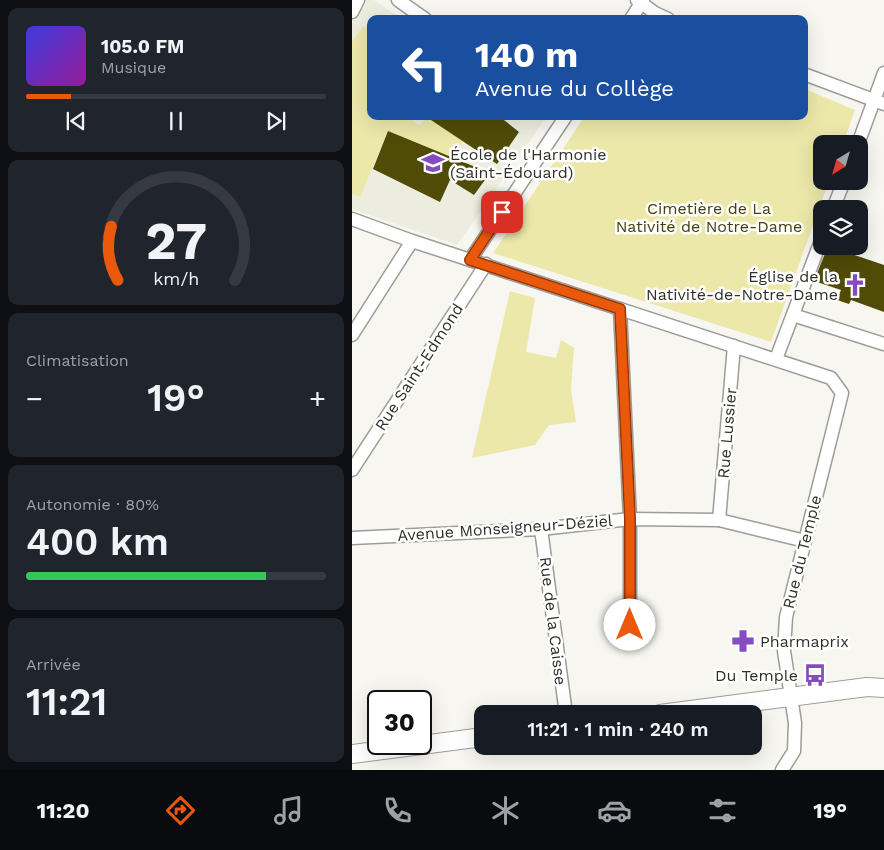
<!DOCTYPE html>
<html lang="fr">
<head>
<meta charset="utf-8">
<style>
	body { margin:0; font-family:"Work Sans",sans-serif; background:#20242c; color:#f1f3f6; height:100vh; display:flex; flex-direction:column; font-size:19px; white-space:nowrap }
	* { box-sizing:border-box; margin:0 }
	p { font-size:16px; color:#9ea1a6 }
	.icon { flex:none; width:28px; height:28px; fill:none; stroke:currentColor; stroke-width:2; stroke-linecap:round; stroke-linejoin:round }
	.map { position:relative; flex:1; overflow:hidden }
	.side { display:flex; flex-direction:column; gap:8px; padding:8px; background:#0d0f14; width:352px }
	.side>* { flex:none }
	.banner { position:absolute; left:15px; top:15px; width:441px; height:105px; border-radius:10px; box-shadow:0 5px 20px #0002; background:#1a4fa0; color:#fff; overflow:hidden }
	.needle { width:32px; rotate:217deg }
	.buttons { position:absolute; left:461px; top:135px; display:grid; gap:10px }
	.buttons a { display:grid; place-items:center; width:55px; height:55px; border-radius:10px; background:#171b24; box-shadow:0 5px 20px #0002; font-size:25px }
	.speed { position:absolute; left:15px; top:690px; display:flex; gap:10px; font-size:25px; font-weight:700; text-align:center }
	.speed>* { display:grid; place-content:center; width:65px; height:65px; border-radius:50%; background:#171b24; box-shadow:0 5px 20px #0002; line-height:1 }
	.speed .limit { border:2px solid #111; border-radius:8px; background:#fff; color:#111 }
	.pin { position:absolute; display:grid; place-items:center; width:42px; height:42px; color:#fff; margin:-21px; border-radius:10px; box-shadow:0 2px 8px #0006 }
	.me { position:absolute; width:55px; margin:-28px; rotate:0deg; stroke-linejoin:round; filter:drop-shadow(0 0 4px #0008) }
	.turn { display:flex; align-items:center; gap:18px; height:105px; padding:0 25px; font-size:22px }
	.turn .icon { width:65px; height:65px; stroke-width:2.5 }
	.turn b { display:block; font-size:35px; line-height:42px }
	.big { font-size:38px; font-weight:600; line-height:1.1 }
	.side .tile { flex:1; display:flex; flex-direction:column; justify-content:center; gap:8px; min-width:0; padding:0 18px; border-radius:10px; background:#20242c }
	.side .dial { align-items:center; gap:0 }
	.dial svg { height:130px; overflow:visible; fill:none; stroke:#363941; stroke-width:7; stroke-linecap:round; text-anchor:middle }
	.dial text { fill:#f1f3f6; stroke:none }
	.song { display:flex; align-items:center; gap:15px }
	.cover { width:60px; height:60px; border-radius:8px; background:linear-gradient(135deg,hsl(240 70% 55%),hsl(300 70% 35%)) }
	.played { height:5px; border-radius:2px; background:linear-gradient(90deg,#ea580c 15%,#363941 15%) }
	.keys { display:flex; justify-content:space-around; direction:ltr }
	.heat { display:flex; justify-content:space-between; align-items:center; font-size:28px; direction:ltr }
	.charge { height:8px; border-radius:4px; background:linear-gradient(90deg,#34c759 80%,#363941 0) }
	.trip { position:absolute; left:122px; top:705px; width:288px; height:50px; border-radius:10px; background:#171b24; box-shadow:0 5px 20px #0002; font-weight:600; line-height:50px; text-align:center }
	.tabs { display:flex; height:80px; justify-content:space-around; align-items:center; background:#090b0e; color:#9ea1a6 }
	.tabs .icon { width:35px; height:35px }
	.tabs .on { color:#ea580c }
	.tabs b { font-size:22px; color:#f1f3f6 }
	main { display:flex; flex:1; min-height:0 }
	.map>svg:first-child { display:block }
	.built { fill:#ededdf }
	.green { fill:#ece8aa }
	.building { fill:#504b07 }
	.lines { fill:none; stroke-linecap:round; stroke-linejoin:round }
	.minor-casing { stroke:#9d9d97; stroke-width:15 }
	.secondary-casing { stroke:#9d9d97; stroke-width:20 }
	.minor { stroke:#fff; stroke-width:12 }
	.secondary { stroke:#fff; stroke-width:18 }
	.route-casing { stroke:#983908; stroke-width:12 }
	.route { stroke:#ea580c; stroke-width:9 }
	.labels { text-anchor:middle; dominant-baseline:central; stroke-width:5; stroke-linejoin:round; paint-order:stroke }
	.poi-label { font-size:16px; fill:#2f2f2c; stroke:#fffffe; text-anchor:start }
	.park-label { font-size:16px; fill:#444110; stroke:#fffffe }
	.street-label { font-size:16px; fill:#2f2f2c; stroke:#fffffe }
</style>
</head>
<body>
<main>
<section class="side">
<div class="tile">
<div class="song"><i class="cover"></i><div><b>105.0 FM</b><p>Musique</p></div></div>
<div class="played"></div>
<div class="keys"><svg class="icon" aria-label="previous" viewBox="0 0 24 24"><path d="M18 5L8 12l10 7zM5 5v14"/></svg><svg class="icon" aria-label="pause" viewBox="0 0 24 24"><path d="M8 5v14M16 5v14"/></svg><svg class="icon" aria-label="next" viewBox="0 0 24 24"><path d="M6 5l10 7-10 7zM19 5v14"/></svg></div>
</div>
<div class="tile dial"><svg viewBox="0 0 100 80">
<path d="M14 69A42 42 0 1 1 86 69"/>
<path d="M14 69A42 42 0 0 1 10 36" stroke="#ea580c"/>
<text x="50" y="56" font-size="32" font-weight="700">27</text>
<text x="50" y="72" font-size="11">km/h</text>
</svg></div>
<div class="tile"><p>Climatisation</p>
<div class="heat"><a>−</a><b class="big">19°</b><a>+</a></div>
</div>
<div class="tile"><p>Autonomie · 80%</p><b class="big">400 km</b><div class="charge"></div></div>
<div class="tile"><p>Arrivée</p><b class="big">11:21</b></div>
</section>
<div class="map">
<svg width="532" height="770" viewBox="0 0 532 770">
	<rect width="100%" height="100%" fill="#f7f6f0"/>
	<path class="built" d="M12,0H22L50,19H19V116H195L105,245L0,209V22Z"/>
	<g class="green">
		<path d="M11,26L19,31V87L16,91L19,93V116H53L68,126L74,117L124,125L99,157L36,131L8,197L0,194V42Z"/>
		<path d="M453,89L503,110L491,144H470V181H477L419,342L141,253L233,116H452Z"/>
		<path d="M158,291L183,298L174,352L204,358L209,340L222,348L219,390L224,422L197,425L183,445L120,458Z"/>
	</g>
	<g class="building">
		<path d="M73,116H147L167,132L145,164Z"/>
		<path d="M36,131L58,140L138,173L122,195L98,180L88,202L21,169Z"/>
		<path d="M476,246L532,265V312L499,300L497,304L485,300L489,290L462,281Z"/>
	</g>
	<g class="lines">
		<defs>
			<g id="minor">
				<path d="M46,0L73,19"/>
				<path d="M285,0L303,13L316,19"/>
				<path d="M0,12L6,0"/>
				<path d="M279,19L291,0"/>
				<path d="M452,74L532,104"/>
				<path d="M506,144L532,73"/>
				<path d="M481,209L492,181"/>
				<path d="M0,219L60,241L479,378L490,393L434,617L432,651L443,723L442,751L430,770"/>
				<path d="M118,260L214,116"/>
				<path d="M268,309L278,519V625"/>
				<path d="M441,315L532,344"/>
				<path d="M0,335L60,241"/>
				<path d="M424,359L470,238"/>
				<path d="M0,470L134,264"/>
				<path d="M367,520L382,346"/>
				<path d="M189,529L214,714"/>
				<path d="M0,538L189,529L278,519L367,520L453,541"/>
			</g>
			<g id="secondary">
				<path d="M308,714L515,687L532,688"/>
				<path d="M0,754L131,737"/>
			</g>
		</defs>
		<use href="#minor" class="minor-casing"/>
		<use href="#secondary" class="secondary-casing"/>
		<use href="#minor" class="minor"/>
		<use href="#secondary" class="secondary"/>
	</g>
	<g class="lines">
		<defs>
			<path id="route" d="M150,212L118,260L268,309L278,519V625"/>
		</defs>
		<use href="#route" class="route-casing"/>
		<use href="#route" class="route"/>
	</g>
	<defs>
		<symbol id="school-bare" viewBox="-9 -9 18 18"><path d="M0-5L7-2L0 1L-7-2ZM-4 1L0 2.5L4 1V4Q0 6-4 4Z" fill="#854cc2" stroke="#fffffe" stroke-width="2.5" paint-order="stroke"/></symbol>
		<symbol id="church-bare" viewBox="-9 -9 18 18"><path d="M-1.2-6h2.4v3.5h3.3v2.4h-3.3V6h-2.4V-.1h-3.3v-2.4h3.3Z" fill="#854cc2" stroke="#fffffe" stroke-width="2.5" paint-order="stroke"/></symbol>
		<symbol id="pharmacy-bare" viewBox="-9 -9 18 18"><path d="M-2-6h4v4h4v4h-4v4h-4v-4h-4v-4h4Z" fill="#854cc2" stroke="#fffffe" stroke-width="2.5" paint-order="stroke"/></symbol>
		<symbol id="bus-bare" viewBox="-9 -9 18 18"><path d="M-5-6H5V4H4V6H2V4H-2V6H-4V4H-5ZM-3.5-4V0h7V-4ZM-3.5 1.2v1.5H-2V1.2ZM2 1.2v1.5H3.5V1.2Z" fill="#854cc2" stroke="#fffffe" stroke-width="2.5" paint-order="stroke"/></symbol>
	</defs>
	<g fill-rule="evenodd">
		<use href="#school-bare" x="65" y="147" width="32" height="32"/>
		<use href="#church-bare" x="487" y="269" width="32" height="32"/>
		<use href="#pharmacy-bare" x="375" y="625" width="32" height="32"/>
		<use href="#bus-bare" x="447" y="659" width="32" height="32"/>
	</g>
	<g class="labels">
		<g class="poi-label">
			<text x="98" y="154">École de l'Harmonie<tspan x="98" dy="18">(Saint-Édouard)</tspan></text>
			<text x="486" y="276" text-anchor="end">Église de la<tspan x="486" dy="18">Nativité-de-Notre-Dame</tspan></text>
			<text x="408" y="641">Pharmaprix</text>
			<text x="446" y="675" text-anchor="end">Du Temple</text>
		</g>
		<g class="park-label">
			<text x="357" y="208">Cimetière de La<tspan x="357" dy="18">Nativité de Notre-Dame</tspan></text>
		</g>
		<g class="street-label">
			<text transform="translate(67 367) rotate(-57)">Rue Saint-Edmond</text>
			<text transform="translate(375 433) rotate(-85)">Rue Lussier</text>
			<text transform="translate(153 528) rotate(-4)">Avenue Monseigneur-Déziel</text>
			<text transform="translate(450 552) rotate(-76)">Rue du Temple</text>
			<text transform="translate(201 621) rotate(83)">Rue de la Caisse</text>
		</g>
	</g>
</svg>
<div class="buttons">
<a><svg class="needle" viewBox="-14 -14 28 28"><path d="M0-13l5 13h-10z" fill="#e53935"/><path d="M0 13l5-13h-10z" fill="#9ea1a6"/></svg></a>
<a><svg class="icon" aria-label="layers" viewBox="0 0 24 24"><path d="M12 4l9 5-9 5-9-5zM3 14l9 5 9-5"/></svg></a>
</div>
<div class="speed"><div class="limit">30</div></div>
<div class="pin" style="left:150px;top:212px;background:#d93025"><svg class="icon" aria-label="arrive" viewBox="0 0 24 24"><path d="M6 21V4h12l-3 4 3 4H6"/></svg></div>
<svg class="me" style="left:278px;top:625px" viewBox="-20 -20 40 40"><circle r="19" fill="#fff"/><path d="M0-13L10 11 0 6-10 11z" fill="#ea580c"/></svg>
<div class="trip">11:21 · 1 min · 240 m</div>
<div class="banner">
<div class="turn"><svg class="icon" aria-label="left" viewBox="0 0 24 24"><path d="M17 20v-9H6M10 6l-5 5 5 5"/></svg><div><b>140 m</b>Avenue du Collège</div></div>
</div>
</div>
</main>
<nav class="tabs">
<b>11:20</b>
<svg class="icon on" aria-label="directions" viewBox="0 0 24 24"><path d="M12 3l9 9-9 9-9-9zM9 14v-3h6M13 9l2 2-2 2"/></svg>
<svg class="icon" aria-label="music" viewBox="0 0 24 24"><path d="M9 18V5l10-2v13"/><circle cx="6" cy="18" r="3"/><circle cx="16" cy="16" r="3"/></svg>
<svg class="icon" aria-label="phone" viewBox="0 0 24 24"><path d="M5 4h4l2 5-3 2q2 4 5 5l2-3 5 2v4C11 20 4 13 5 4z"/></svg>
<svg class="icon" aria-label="climate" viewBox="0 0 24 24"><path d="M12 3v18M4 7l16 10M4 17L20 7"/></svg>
<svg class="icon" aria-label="car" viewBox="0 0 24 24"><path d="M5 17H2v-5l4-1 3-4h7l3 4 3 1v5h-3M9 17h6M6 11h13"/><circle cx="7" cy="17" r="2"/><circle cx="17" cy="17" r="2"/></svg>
<svg class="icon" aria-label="filters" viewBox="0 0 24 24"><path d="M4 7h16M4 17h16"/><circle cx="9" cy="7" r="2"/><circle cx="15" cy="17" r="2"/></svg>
<b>19°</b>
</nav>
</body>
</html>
